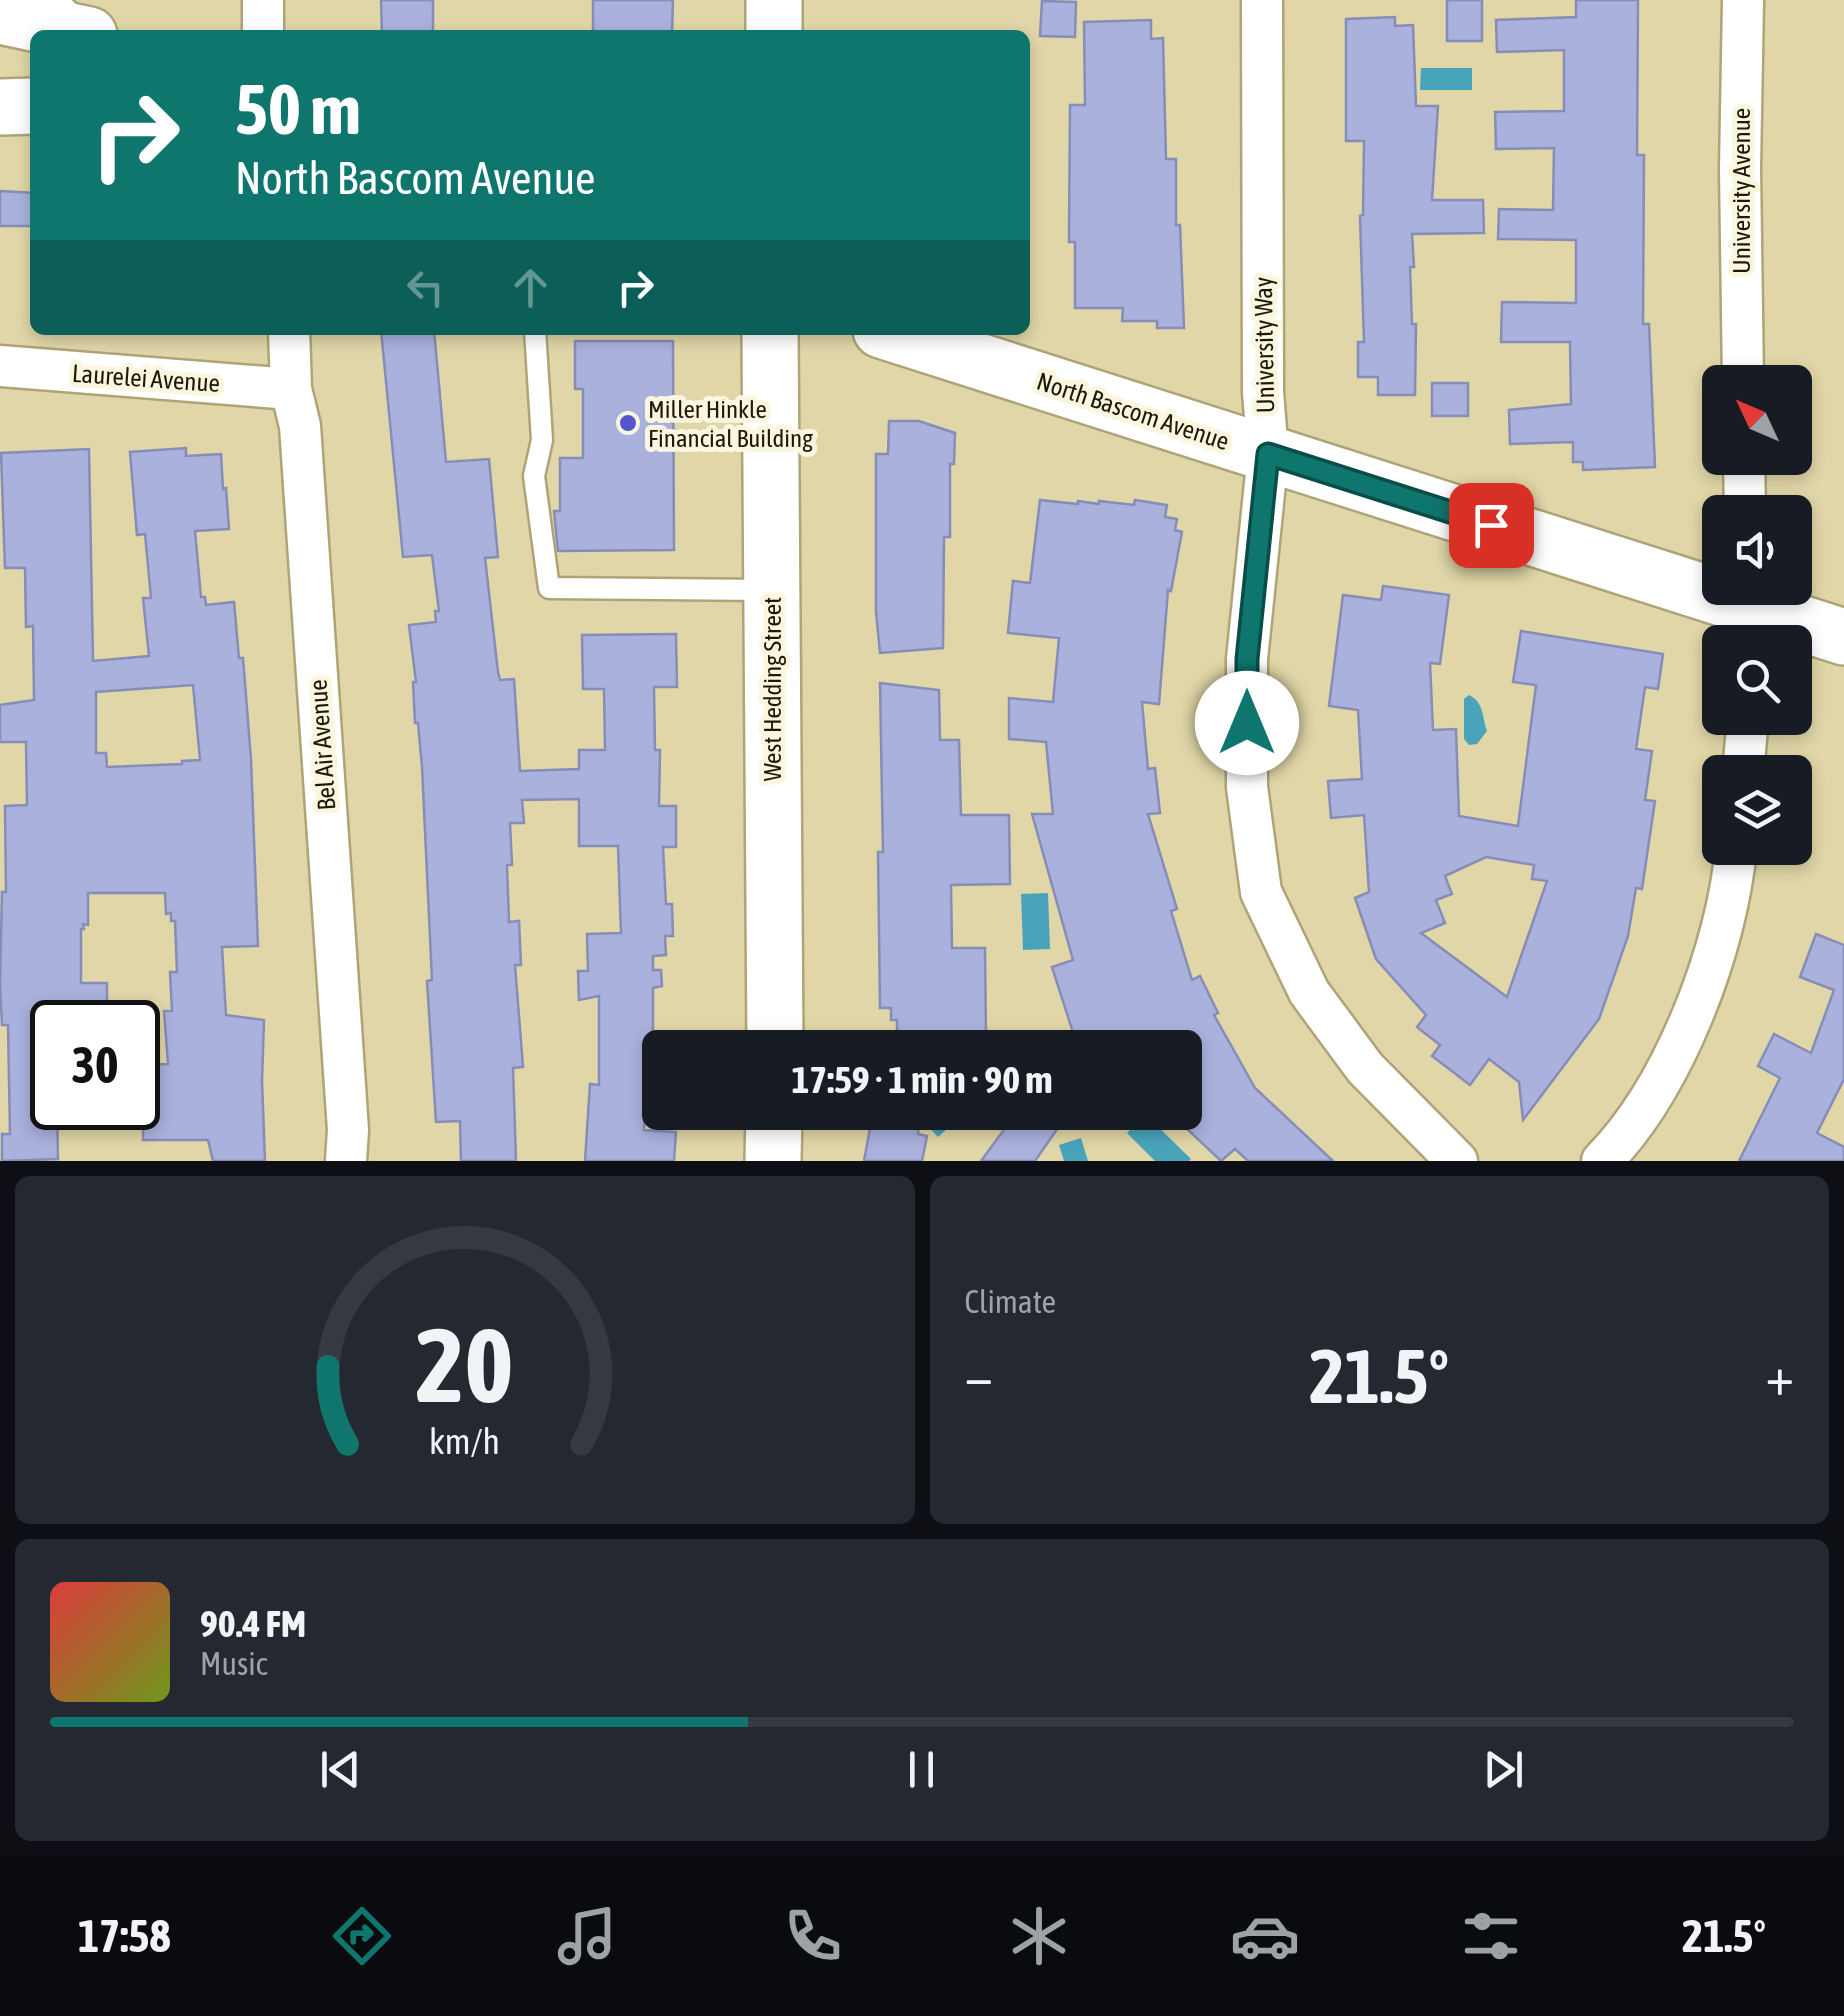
<!DOCTYPE html>
<html lang="en">
<head>
<meta charset="utf-8">
<style>
	body { margin:0; font-family:"Asap Condensed",sans-serif; background:#242831; color:#f1f3f6; height:100vh; display:flex; flex-direction:column; font-size:38px; white-space:nowrap }
	* { box-sizing:border-box; margin:0 }
	p { font-size:32px; color:#9ea1a6 }
	.icon { flex:none; width:55px; height:55px; fill:none; stroke:currentColor; stroke-width:2; stroke-linecap:round; stroke-linejoin:round }
	.map { position:relative; height:1161px; overflow:hidden }
	.details { display:flex; flex-direction:column; gap:15px; padding:15px; background:#0d0f14; flex:1 }
	.details>* { flex:none }
	.banner { position:absolute; left:30px; top:30px; width:1000px; height:305px; border-radius:15px; box-shadow:0 5px 15px #0003; background:#0f766e; color:#fff; overflow:hidden }
	.needle { width:65px; rotate:314deg }
	.tools { position:absolute; left:1702px; top:365px; display:grid; gap:20px }
	.tools a { display:grid; place-items:center; width:110px; height:110px; border-radius:15px; background:#171b24; box-shadow:0 5px 15px #0003; font-size:50px }
	.speed { position:absolute; left:30px; top:1000px; display:flex; gap:20px; font-size:50px; font-weight:700; text-align:center }
	.speed>* { display:grid; place-content:center; width:130px; height:130px; border-radius:50%; background:#171b24; box-shadow:0 5px 15px #0003; line-height:1 }
	.speed .limit { border:5px solid #111; border-radius:15px; background:#fff; color:#111 }
	.pin { position:absolute; display:grid; place-items:center; width:85px; height:85px; color:#fff; margin:-42px; border-radius:20px; box-shadow:0 5px 15px #0006 }
	.me { position:absolute; width:110px; margin:-55px; rotate:0deg; stroke-linejoin:round; filter:drop-shadow(0 0 8px #0008) }
	.turn { display:flex; align-items:center; gap:35px; height:210px; padding:0 40px; font-size:45px }
	.turn .icon { width:130px; height:130px; stroke-width:2.5 }
	.turn b { display:block; font-size:70px; line-height:85px }
	.lanes { display:flex; align-items:center; height:95px; padding:0 40px; background:#0003; justify-content:center; gap:50px; direction:ltr }
	.lanes .off { opacity:.35 }
	.big { font-size:75px; font-weight:700; line-height:1.1 }
	.details .widget { flex:1; display:flex; flex-direction:column; justify-content:center; gap:15px; min-width:0; padding:0 35px; border-radius:15px; background:#242831 }
	.details .dial { align-items:center; gap:0 }
	.dial svg { height:260px; overflow:visible; fill:none; stroke:#363941; stroke-width:7; stroke-linecap:round; text-anchor:middle }
	.dial text { fill:#f1f3f6; stroke:none }
	.song { display:flex; align-items:center; gap:30px }
	.cover { width:120px; height:120px; border-radius:15px; background:linear-gradient(135deg,hsl(0 70% 55%),hsl(80 70% 35%)) }
	.played { height:10px; border-radius:5px; background:linear-gradient(90deg,#0f766e 40%,#363941 40%) }
	.keys { display:flex; justify-content:space-around; direction:ltr }
	.heat { display:flex; justify-content:space-between; align-items:center; font-size:55px; direction:ltr }
	.details .tiles { flex:1; display:grid; gap:15px; grid-template-columns:1fr 1fr }
	.widget:last-child { grid-column:span 2 }
	.trip { position:absolute; left:642px; top:1030px; width:560px; height:100px; border-radius:15px; background:#171b24; box-shadow:0 5px 15px #0003; font-weight:700; line-height:100px; text-align:center }
	.dock { display:flex; height:160px; justify-content:space-around; align-items:center; background:#090b0e; color:#9ea1a6 }
	.dock .icon { width:70px; height:70px }
	.dock .current { color:#0f766e }
	.dock b { font-size:45px; color:#f1f3f6 }
	.map>svg:first-child { display:block }
	.water { fill:#49a4bb }
	.building { fill:#aab1dc; stroke:#868db6; stroke-width:2.5; fill-rule:evenodd }
	.lines { fill:none; stroke-linecap:round; stroke-linejoin:round }
	.lane-casing { stroke:#aea477; stroke-width:25 }
	.street-casing { stroke:#aea477; stroke-width:45 }
	.secondary-casing { stroke:#aea477; stroke-width:60 }
	.primary-casing { stroke:#aea477; stroke-width:60 }
	.highway-casing { stroke:#aea477; stroke-width:60 }
	.lane { stroke:#fff; stroke-width:20 }
	.street { stroke:#fff; stroke-width:40 }
	.secondary { stroke:#fff; stroke-width:55 }
	.primary { stroke:#fff; stroke-width:55 }
	.highway { stroke:#fff; stroke-width:55 }
	.route-casing { stroke:#0a4d48; stroke-width:25 }
	.route { stroke:#0f766e; stroke-width:18 }
	.poi-dot { fill:#5456cd; stroke:#fbf6df; stroke-width:4 }
	.labels { text-anchor:middle; dominant-baseline:central; stroke-width:10; stroke-linejoin:round; paint-order:stroke }
	.street-label { font-size:25px; fill:#1e1a08; stroke:#fbf6df }
	.poi-label { font-size:25px; fill:#1e1a08; stroke:#fbf6df; text-anchor:start }
</style>
</head>
<body>
<div class="map">
<svg width="1844" height="1161" viewBox="0 0 1844 1161">
	<rect width="100%" height="100%" fill="#e0d6a7"/>
	<g class="water">
		<path d="M1421,68H1472V90H1420Z"/>
		<path d="M1469,695C1484,702 1482,717 1487,731L1477,744L1469,745L1464,739V699Z"/>
		<path d="M1048,893L1050,949L1023,950L1021,894Z"/>
		<path d="M928,1113V1112L965,1113L938,1137L921,1119Z"/>
		<path d="M1145,1114L1191,1159L1189,1161H1155L1127,1133Z"/>
		<path d="M1081,1138L1088,1161H1064L1059,1145Z"/>
	</g>
	<g class="building">
		<path d="M381,0H433V35H382Z"/>
		<path d="M593,0H673L672,35H593Z"/>
		<rect x="1447" y="0" width="35" height="41"/>
		<path d="M1576,0H1638L1637,155H1644L1643,324H1649L1655,467L1583,470V462H1573V442L1510,444L1509,410L1571,404L1570,342H1501L1502,302L1576,303V240L1498,239L1499,209L1553,210L1554,148L1496,149L1495,112L1564,111V50L1497,52L1496,20L1576,17Z"/>
		<path d="M1042,1L1076,2L1075,37L1040,36Z"/>
		<path d="M1395,17V26L1413,25L1416,106H1438L1432,200H1483L1484,233L1412,234L1414,267H1410L1412,324H1416L1415,395H1378V377H1358V342H1364L1360,216L1363,215L1364,141H1346V19Z"/>
		<path d="M1151,20V39L1163,38L1166,159H1176V225H1180L1184,328H1157V321H1122L1123,308H1075V242H1069L1070,105H1085L1084,22Z"/>
		<path d="M0,191L35,193V226H0Z"/>
		<path d="M381,330H434L446,462L489,459L498,557L485,558L498,672L500,680L514,679L520,771L579,769V750H605L604,689H583L582,635L676,634L677,687H654L655,750H660L659,806H676V847H663L666,904H672L673,936H665L666,955L653,956V970H661L662,986L653,988V1032H660V1074H647L644,1130L676,1132L674,1161H585L590,1084L599,1085V996L579,1000L578,971H588L587,934L621,933L618,846H579V799L522,800L524,823H510L512,865H507L509,922L519,921L521,965H515L523,1067L513,1068L516,1161H461L460,1121L436,1122L427,981L432,980L422,767L418,723H415L413,682H416L409,625L436,622L435,611H439L432,555L403,557Z"/>
		<path d="M575,341H673L674,550L558,551L554,511H560V458H583V389H575Z"/>
		<rect x="1432" y="383" width="36" height="33"/>
		<path d="M889,421H919L955,433L954,464H950V537H944L943,648L880,653L876,612V454H888Z"/>
		<path d="M186,448V456L221,454L223,489L226,488L229,529L195,531L201,597H205L206,605L234,602L239,658H243L251,759L258,946L222,947L226,1015L264,1020L262,1081L265,1161H213L208,1140H143V1065L168,1064L164,1011H172L170,972H177L175,921H171V913L166,914L165,893H88V925L83,924L84,929H81V983H107V1022H52V1108H57L58,1159L2,1161V1134H10L8,1025H2L0,984L2,892H6L5,806L27,805L26,742H0V705L34,700L33,626L26,627L25,568H5L1,453L89,449L93,661L149,656L143,598H151L145,534L137,535L130,452ZM193,685L200,760L182,761V764L107,767L106,753H96V692Z"/>
		<path d="M1040,500L1078,504V501L1099,504V501L1134,505L1135,500L1167,505L1165,517L1177,519L1175,530L1182,532L1171,591L1168,590L1159,704L1142,702L1148,769L1155,768L1160,813L1148,814L1177,909L1171,911L1192,980L1200,976L1218,1013L1214,1015L1255,1088L1333,1161H1248L1235,1149L1221,1161L1185,1127V1048H1078L1052,967L1073,960L1032,814H1053L1046,742L1009,739V698L1053,702L1059,638L1008,633L1013,581L1030,583Z"/>
		<path d="M1383,586L1449,595L1440,664L1430,663L1433,730L1456,729L1459,816L1518,826L1536,685L1513,682L1521,631L1663,654L1658,689L1645,687L1636,749L1652,751L1645,800L1655,801L1642,889L1636,888L1628,936L1599,1019L1523,1120L1519,1082L1489,1059L1470,1085L1432,1056L1440,1045L1417,1027L1426,1015L1376,959L1355,898L1369,892L1364,815L1331,818L1328,781L1362,779L1358,710L1329,706L1343,595L1381,600ZM1486,857L1534,865L1532,879L1547,881L1507,997L1421,933L1445,923L1436,900L1452,894L1445,876Z"/>
		<path d="M880,683L939,690L940,740H959L961,815H1009L1010,884L951,885L952,948H985L986,1036L970,1035V1048H897V1020H891V1008H880L878,852H883Z"/>
		<path d="M1816,934L1844,945V1079L1817,1133L1844,1147V1161H1739L1780,1078L1758,1066L1774,1034L1811,1053L1834,990L1800,977Z"/>
		<path d="M873,1112H920L918,1134L927,1136L922,1161H864Z"/>
		<path d="M1017,1112H1069L1035,1161H981Z"/>
	</g>
	<g class="lines">
		<defs>
			<path id="lane" d="M535,330L542,440L534,476L549,588L769,590"/>
			<g id="street">
				<path d="M1262,0L1263,392L1268,454L1247,659V787L1261,892L1309,992L1365,1068L1457,1161"/>
				<path d="M1743,0L1740,169L1743,382"/>
				<path d="M263,35V0"/>
				<path d="M289,330L291,389L300,426L348,1130L346,1161"/>
				<path d="M0,366L291,389"/>
				<path d="M1744,458L1745,512"/>
				<path d="M1749,588L1752,642"/>
				<path d="M1743,772L1748,718"/>
				<path d="M1602,1161C1674,1088 1727,949 1736,848"/>
			</g>
			<g id="secondary">
				<path d="M774,0V35"/>
				<path d="M770,330L775,1048"/>
				<path d="M773,1161L774,1112"/>
			</g>
			<g id="primary">
				<path d="M0,16L89,35"/>
				<path d="M881,330L1844,637"/>
			</g>
			<g id="highway">
				<path d="M32,0L60,27"/>
				<path d="M0,107L35,106"/>
			</g>
		</defs>
		<use href="#lane" class="lane-casing"/>
		<use href="#street" class="street-casing"/>
		<use href="#secondary" class="secondary-casing"/>
		<use href="#primary" class="primary-casing"/>
		<use href="#highway" class="highway-casing"/>
		<use href="#lane" class="lane"/>
		<use href="#street" class="street"/>
		<use href="#secondary" class="secondary"/>
		<use href="#primary" class="primary"/>
		<use href="#highway" class="highway"/>
	</g>
	<g class="lines">
		<defs>
			<path id="route" d="M1247,723V659L1268,454L1491,525"/>
		</defs>
		<use href="#route" class="route-casing"/>
		<use href="#route" class="route"/>
	</g>
	<circle class="poi-dot" cx="628" cy="423" r="10"/>
	<g class="labels">
		<g class="street-label">
			<text transform="translate(1741 191) rotate(-90)">University Avenue</text>
			<text transform="translate(1264 345) rotate(-91)">University Way</text>
			<text transform="translate(146 378) rotate(4)">Laurelei Avenue</text>
			<text transform="translate(1133 411) rotate(18)">North Bascom Avenue</text>
			<text transform="translate(772 689) rotate(-90)">West Hedding Street</text>
			<text transform="translate(322 745) rotate(-94)">Bel Air Avenue</text>
		</g>
		<g class="poi-label">
			<text x="648" y="409">Miller Hinkle<tspan x="648" dy="29">Financial Building</tspan></text>
		</g>
	</g>
</svg>
<div class="tools">
<a><svg class="needle" viewBox="-14 -14 28 28"><path d="M0-13l5 13h-10z" fill="#e53935"/><path d="M0 13l5-13h-10z" fill="#9ea1a6"/></svg></a>
<a><svg class="icon" aria-label="sound" viewBox="0 0 24 24"><path d="M4 9h4l5-4v14l-5-4H4zM17 9q2 3 0 6"/></svg></a>
<a><svg class="icon" aria-label="search" viewBox="0 0 24 24"><circle cx="10" cy="10" r="6"/><path d="M15 15l6 6"/></svg></a>
<a><svg class="icon" aria-label="layers" viewBox="0 0 24 24"><path d="M12 4l9 5-9 5-9-5zM3 14l9 5 9-5"/></svg></a>
</div>
<div class="speed"><div class="limit">30</div></div>
<div class="pin" style="left:1491px;top:525px;background:#d93025"><svg class="icon" aria-label="arrive" viewBox="0 0 24 24"><path d="M6 21V4h12l-3 4 3 4H6"/></svg></div>
<svg class="me" style="left:1247px;top:723px" viewBox="-20 -20 40 40"><circle r="19" fill="#fff"/><path d="M0-13L10 11 0 6-10 11z" fill="#0f766e"/></svg>
<div class="trip">17:59 · 1 min · 90 m</div>
<div class="banner">
<div class="turn"><svg class="icon" aria-label="right" viewBox="0 0 24 24"><path d="M7 20v-9h11M14 6l5 5-5 5"/></svg><div><b>50 m</b>North Bascom Avenue</div></div>
<div class="lanes"><svg class="icon off" aria-label="left" viewBox="0 0 24 24"><path d="M17 20v-9H6M10 6l-5 5 5 5"/></svg><svg class="icon off" aria-label="ahead" viewBox="0 0 24 24"><path d="M12 20V5M6 11l6-6 6 6"/></svg><svg class="icon" aria-label="right" viewBox="0 0 24 24"><path d="M7 20v-9h11M14 6l5 5-5 5"/></svg></div>
</div>
</div>
<section class="details">
<div class="tiles">
<div class="widget dial"><svg viewBox="0 0 100 80">
<path d="M14 69A42 42 0 1 1 86 69"/>
<path d="M14 69A42 42 0 0 1 8 45" stroke="#0f766e"/>
<text x="50" y="56" font-size="32" font-weight="700">20</text>
<text x="50" y="72" font-size="11">km/h</text>
</svg></div>
<div class="widget"><p>Climate</p>
<div class="heat"><a>−</a><b class="big">21.5°</b><a>+</a></div>
</div>
<div class="widget">
<div class="song"><i class="cover"></i><div><b>90.4 FM</b><p>Music</p></div></div>
<div class="played"></div>
<div class="keys"><svg class="icon" aria-label="previous" viewBox="0 0 24 24"><path d="M18 5L8 12l10 7zM5 5v14"/></svg><svg class="icon" aria-label="pause" viewBox="0 0 24 24"><path d="M8 5v14M16 5v14"/></svg><svg class="icon" aria-label="next" viewBox="0 0 24 24"><path d="M6 5l10 7-10 7zM19 5v14"/></svg></div>
</div>
</div>
</section>
<nav class="dock">
<b>17:58</b>
<svg class="icon current" aria-label="directions" viewBox="0 0 24 24"><path d="M12 3l9 9-9 9-9-9zM9 14v-3h6M13 9l2 2-2 2"/></svg>
<svg class="icon" aria-label="music" viewBox="0 0 24 24"><path d="M9 18V5l10-2v13"/><circle cx="6" cy="18" r="3"/><circle cx="16" cy="16" r="3"/></svg>
<svg class="icon" aria-label="phone" viewBox="0 0 24 24"><path d="M5 4h4l2 5-3 2q2 4 5 5l2-3 5 2v4C11 20 4 13 5 4z"/></svg>
<svg class="icon" aria-label="climate" viewBox="0 0 24 24"><path d="M12 3v18M4 7l16 10M4 17L20 7"/></svg>
<svg class="icon" aria-label="car" viewBox="0 0 24 24"><path d="M5 17H2v-5l4-1 3-4h7l3 4 3 1v5h-3M9 17h6M6 11h13"/><circle cx="7" cy="17" r="2"/><circle cx="17" cy="17" r="2"/></svg>
<svg class="icon" aria-label="filters" viewBox="0 0 24 24"><path d="M4 7h16M4 17h16"/><circle cx="9" cy="7" r="2"/><circle cx="15" cy="17" r="2"/></svg>
<b>21.5°</b>
</nav>
</body>
</html>
